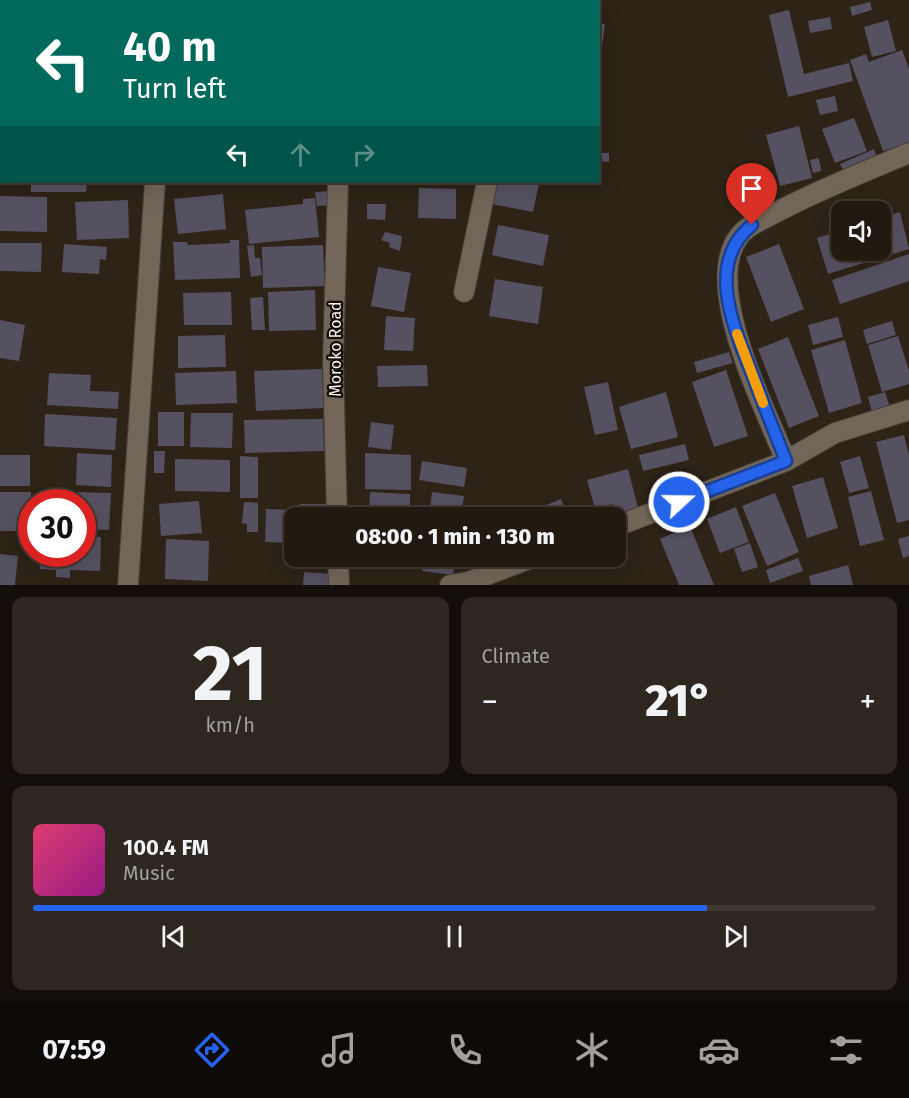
<!DOCTYPE html>
<html lang="en">
<head>
<meta charset="utf-8">
<style>
	body { margin:0; font-family:"Fira Sans",sans-serif; background:#2e271f; color:#f1f3f6; height:100vh; display:flex; flex-direction:column; font-size:22px; white-space:nowrap }
	* { box-sizing:border-box; margin:0 }
	p { font-size:20px; color:#a2a19f }
	.icon { flex:none; width:33px; height:33px; fill:none; stroke:currentColor; stroke-width:2; stroke-linecap:round; stroke-linejoin:round }
	.map { position:relative; height:585px; overflow:hidden }
	.drawer { display:flex; flex-direction:column; gap:12px; padding:12px; background:#130e09; flex:1 }
	.drawer>* { flex:none }
	.guide { position:absolute; left:0px; top:0px; width:600px; height:183px; box-shadow:0 6px 24px #0002,0 0 0 2px #3f3831; background:#00695c; color:#fff; overflow:hidden }
	.fabs { position:absolute; left:831px; top:201px; display:grid; gap:12px }
	.fabs a { display:grid; place-items:center; width:60px; height:60px; border-radius:12px; background:#221a11; box-shadow:0 6px 24px #0002,0 0 0 2px #3f3831; font-size:30px }
	.speed { position:absolute; left:18px; top:489px; display:flex; gap:12px; font-size:30px; font-weight:700; text-align:center }
	.speed>* { display:grid; place-content:center; width:78px; height:78px; border-radius:50%; background:#221a11; box-shadow:0 6px 24px #0002,0 0 0 2px #3f3831; line-height:1 }
	.speed .limit { border:9px solid #d22; background:#fff; color:#111 }
	.pin { position:absolute; display:grid; place-items:center; width:51px; height:51px; color:#fff; margin:-62px -26px; border-radius:50% 50% 50% 0; rotate:-45deg; box-shadow:0 0 6px #0007 }
	.pin .icon { rotate:45deg }
	.me { position:absolute; width:66px; margin:-33px; rotate:69deg; stroke-linejoin:round; filter:drop-shadow(0 0 4px #0008) }
	.turn { display:flex; align-items:center; gap:21px; height:126px; padding:0 24px; font-size:27px }
	.turn .icon { width:78px; height:78px; stroke-width:2.5 }
	.turn b { display:block; font-size:42px; line-height:51px }
	.lanes { display:flex; align-items:center; height:57px; padding:0 24px; background:#0003; justify-content:center; gap:30px; direction:ltr }
	.lanes .off { opacity:.35 }
	.big { font-size:45px; font-weight:800; line-height:1.1 }
	.drawer .tile { flex:1; display:flex; flex-direction:column; justify-content:center; gap:9px; min-width:0; padding:0 21px; border-radius:12px; background:#2e271f }
	.drawer .dial { align-items:center; gap:0 }
	.dial b { font-size:78px; line-height:1 }
	.song { display:flex; align-items:center; gap:18px }
	.cover { width:72px; height:72px; border-radius:9px; background:linear-gradient(135deg,hsl(340 70% 55%),hsl(310 70% 35%)) }
	.played { height:6px; border-radius:3px; background:linear-gradient(90deg,#2563eb 80%,#3f3831 80%) }
	.keys { display:flex; justify-content:space-around; direction:ltr }
	.heat { display:flex; justify-content:space-between; align-items:center; font-size:33px; direction:ltr }
	.drawer .tiles { flex:1; display:grid; gap:12px; grid-template-columns:1fr 1fr }
	.tile:last-child { grid-column:span 2 }
	.trip { position:absolute; left:284px; top:507px; width:342px; height:60px; border-radius:12px; background:#221a11; box-shadow:0 6px 24px #0002,0 0 0 2px #3f3831; font-weight:800; line-height:60px; text-align:center }
	.menu { display:flex; height:96px; justify-content:space-around; align-items:center; background:#0e0a07; color:#a2a19f }
	.menu .icon { width:42px; height:42px }
	.menu .current { color:#2563eb }
	.menu b { font-size:27px; color:#f1f3f6 }
	.map>svg:first-child { display:block }
	.building { fill:#555161 }
	.lines { fill:none; stroke-linecap:round; stroke-linejoin:round }
	.minor-casing { stroke:#473f36; stroke-width:22 }
	.minor { stroke:#726658; stroke-width:20 }
	.route-casing { stroke:#184099; stroke-width:15 }
	.route { stroke:#2563eb; stroke-width:10 }
	.slow { stroke:#f59e0b; stroke-width:10 }
	.labels { text-anchor:middle; dominant-baseline:central; stroke-width:4.5; stroke-linejoin:round; paint-order:stroke }
	.street-label { font-size:16px; fill:#f9f2ea; stroke:#120d08 }
</style>
</head>
<body>
<div class="map">
<svg width="909" height="585" viewBox="0 0 909 585">
	<rect width="100%" height="100%" fill="#2d2317"/>
	<g class="building">
		<path d="M870,2L872,10L852,16L850,7Z"/>
		<path d="M789,10L804,74L849,63L853,81L788,97L769,15Z"/>
		<path d="M830,17L832,29L810,33L808,21Z"/>
		<path d="M888,20L896,51L872,57L864,27Z"/>
		<path d="M598,23L605,24L601,55H598Z"/>
		<path d="M902,50L909,69V147L906,148L905,144L883,151L850,60L866,54L869,62Z"/>
		<path d="M835,96L838,111L820,115L816,100Z"/>
		<path d="M854,118L867,151L835,163L822,129Z"/>
		<path d="M799,126L812,178L780,186L766,135Z"/>
		<path d="M874,149L877,157L844,172L840,164Z"/>
		<path d="M598,153H609V162L598,161Z"/>
		<path d="M819,158L821,171L813,173L810,160Z"/>
		<path d="M31,182H87L86,192H31Z"/>
		<path d="M495,182L539,183L533,212L491,204Z"/>
		<path d="M419,188L456,189V219L418,218Z"/>
		<path d="M332,191L333,205L317,206L315,192Z"/>
		<path d="M223,194L226,229L178,234L174,199Z"/>
		<path d="M0,196L47,197V232L0,231Z"/>
		<path d="M315,198L319,237L249,244L245,210L303,204V199Z"/>
		<path d="M128,200L129,238L77,240L75,202Z"/>
		<path d="M367,204H386L385,220L367,219Z"/>
		<path d="M900,212L909,249L828,274L817,238L842,230V250H880V218Z"/>
		<path d="M498,225L549,235L543,266L492,255Z"/>
		<path d="M385,232L402,236L400,251L389,247L390,243L381,240Z"/>
		<path d="M230,240H239L240,278L175,280L173,242H187L188,245L230,243Z"/>
		<path d="M0,243H42L41,272L0,271Z"/>
		<path d="M64,244L107,247L106,260L100,259L99,274L62,272Z"/>
		<path d="M779,244L804,309L771,322L746,257Z"/>
		<path d="M254,245L255,258H260L262,275L251,277L247,246Z"/>
		<path d="M323,245L325,286L263,288L262,247Z"/>
		<path d="M909,254V281L840,304L832,280Z"/>
		<path d="M378,267L411,273L404,312L371,306Z"/>
		<path d="M495,279L543,287L538,324L489,316Z"/>
		<path d="M315,290L316,330L269,331L268,292Z"/>
		<path d="M231,292L232,325H184L183,293Z"/>
		<path d="M263,297L265,330H252L250,298Z"/>
		<path d="M386,316L415,318L413,351L384,350Z"/>
		<path d="M838,317L843,337L813,345L808,325Z"/>
		<path d="M0,320L25,325L19,361L0,358Z"/>
		<path d="M892,321L896,335L867,344L863,330Z"/>
		<path d="M225,335L226,367L178,368V336Z"/>
		<path d="M898,336L909,371V384L882,392L868,345Z"/>
		<path d="M788,337L819,416L789,428L758,349Z"/>
		<path d="M845,340L862,403L829,413L811,350Z"/>
		<path d="M729,352L733,363L697,373L694,362Z"/>
		<path d="M427,365L428,386L378,387L377,366Z"/>
		<path d="M322,369L324,408L256,411L254,371Z"/>
		<path d="M726,370L748,436L714,447L692,382Z"/>
		<path d="M236,371L237,403L176,405L175,373Z"/>
		<path d="M49,373L91,375L90,391L119,392L118,409L47,405Z"/>
		<path d="M608,382L618,430L595,435L584,387Z"/>
		<path d="M666,392L678,437L631,449L619,407Z"/>
		<path d="M885,392L890,407L872,412L868,397Z"/>
		<rect x="158" y="412" width="26" height="34"/>
		<path d="M191,413H233L232,448L190,447Z"/>
		<path d="M45,414L117,418L115,450L44,446Z"/>
		<path d="M323,419L324,451L245,453L244,420Z"/>
		<path d="M371,422L394,425L391,450L368,447Z"/>
		<path d="M904,435L909,455V520L897,523L876,442Z"/>
		<path d="M685,444L689,460L643,471L639,455Z"/>
		<path d="M154,451H165L164,473H154Z"/>
		<path d="M77,453L112,455L111,487L76,485Z"/>
		<path d="M365,453L411,455V490L365,489Z"/>
		<rect x="0" y="455" width="30" height="31"/>
		<path d="M240,456L258,457V498H240Z"/>
		<path d="M860,456L869,488L849,493L840,462Z"/>
		<path d="M175,459L230,460V492L175,491Z"/>
		<path d="M422,461L467,468L464,487L419,480Z"/>
		<path d="M628,469L638,508L615,514L612,504L595,509L587,480Z"/>
		<path d="M823,477L838,528L807,538L792,486Z"/>
		<path d="M871,491L884,540L860,546L848,497Z"/>
		<rect x="0" y="492" width="31" height="39"/>
		<path d="M76,492L111,493L109,530L82,529V502H75Z"/>
		<path d="M370,492L410,494V513L369,512Z"/>
		<path d="M432,492L464,496L461,518H429Z"/>
		<path d="M775,493L799,552L767,566L742,506Z"/>
		<path d="M561,499L569,518H529L527,513Z"/>
		<path d="M199,501L202,533L161,536L159,504Z"/>
		<path d="M244,502L258,503V532H247V524L242,523Z"/>
		<rect x="300" y="504" width="27" height="14"/>
		<path d="M736,507L749,542L720,553L707,519Z"/>
		<path d="M266,509L295,510L294,543L265,542Z"/>
		<path d="M690,526L714,585H679L660,539Z"/>
		<path d="M82,536L101,537L100,571L70,570V578L56,577V570L40,569V554H82Z"/>
		<path d="M909,536V556L903,558L898,539Z"/>
		<path d="M166,539L209,541L208,581L165,579Z"/>
		<path d="M750,543L758,567L742,572L734,549Z"/>
		<path d="M0,554L18,556L15,585H0Z"/>
		<path d="M424,556H456L453,575L422,571Z"/>
		<path d="M798,558L803,571L770,583L766,570Z"/>
		<path d="M848,565L853,585H811L809,576Z"/>
		<path d="M304,572L330,574V585H303Z"/>
	</g>
	<g class="lines">
		<defs>
			<g id="minor">
				<path d="M337,0V2"/>
				<path d="M533,2V0"/>
				<path d="M0,65H2"/>
				<path d="M464,292L487,182"/>
				<path d="M786,461C766,409 700,284 740,235C748,225 764,219 775,213C818,190 864,172 909,153"/>
				<path d="M337,518L333,361L338,182"/>
				<path d="M615,527L786,461L835,433L909,410"/>
				<path d="M338,556L339,585"/>
				<path d="M128,585L155,182"/>
				<path d="M450,585L468,582L537,556"/>
			</g>
		</defs>
		<use href="#minor" class="minor-casing"/>
		<use href="#minor" class="minor"/>
	</g>
	<g class="lines">
		<defs>
			<path id="route" d="M679,502L786,461C775,433 764,406 754,379C736,332 703,264 752,225"/>
		</defs>
		<use href="#route" class="route-casing"/>
		<use href="#route" class="route"/>
		<path class="slow" d="M737,334L763,403"/>
	</g>
	<g class="labels">
		<g class="street-label">
			<text transform="translate(335 349) rotate(-90)">Moroko Road</text>
		</g>
	</g>
</svg>
<div class="fabs">
<a><svg class="icon" aria-label="sound" viewBox="0 0 24 24"><path d="M4 9h4l5-4v14l-5-4H4zM17 9q2 3 0 6"/></svg></a>
</div>
<div class="speed"><div class="limit">30</div></div>
<div class="pin" style="left:752px;top:225px;background:#d93025"><svg class="icon" aria-label="arrive" viewBox="0 0 24 24"><path d="M6 21V4h12l-3 4 3 4H6"/></svg></div>
<svg class="me" style="left:679px;top:502px" viewBox="-20 -20 40 40"><circle r="17" fill="#2563eb" stroke="#fff" stroke-width="3"/><path d="M0-11L8 9 0 5-8 9z" fill="#fff"/></svg>
<div class="trip">08:00 · 1 min · 130 m</div>
<div class="guide">
<div class="turn"><svg class="icon" aria-label="left" viewBox="0 0 24 24"><path d="M17 20v-9H6M10 6l-5 5 5 5"/></svg><div><b>40 m</b>Turn left</div></div>
<div class="lanes"><svg class="icon" aria-label="left" viewBox="0 0 24 24"><path d="M17 20v-9H6M10 6l-5 5 5 5"/></svg><svg class="icon off" aria-label="ahead" viewBox="0 0 24 24"><path d="M12 20V5M6 11l6-6 6 6"/></svg><svg class="icon off" aria-label="right" viewBox="0 0 24 24"><path d="M7 20v-9h11M14 6l5 5-5 5"/></svg></div>
</div>
</div>
<section class="drawer">
<div class="tiles">
<div class="tile dial"><b>21</b><p>km/h</p></div>
<div class="tile"><p>Climate</p>
<div class="heat"><a>−</a><b class="big">21°</b><a>+</a></div>
</div>
<div class="tile">
<div class="song"><i class="cover"></i><div><b>100.4 FM</b><p>Music</p></div></div>
<div class="played"></div>
<div class="keys"><svg class="icon" aria-label="previous" viewBox="0 0 24 24"><path d="M18 5L8 12l10 7zM5 5v14"/></svg><svg class="icon" aria-label="pause" viewBox="0 0 24 24"><path d="M8 5v14M16 5v14"/></svg><svg class="icon" aria-label="next" viewBox="0 0 24 24"><path d="M6 5l10 7-10 7zM19 5v14"/></svg></div>
</div>
</div>
</section>
<nav class="menu">
<b>07:59</b>
<svg class="icon current" aria-label="directions" viewBox="0 0 24 24"><path d="M12 3l9 9-9 9-9-9zM9 14v-3h6M13 9l2 2-2 2"/></svg>
<svg class="icon" aria-label="music" viewBox="0 0 24 24"><path d="M9 18V5l10-2v13"/><circle cx="6" cy="18" r="3"/><circle cx="16" cy="16" r="3"/></svg>
<svg class="icon" aria-label="phone" viewBox="0 0 24 24"><path d="M5 4h4l2 5-3 2q2 4 5 5l2-3 5 2v4C11 20 4 13 5 4z"/></svg>
<svg class="icon" aria-label="climate" viewBox="0 0 24 24"><path d="M12 3v18M4 7l16 10M4 17L20 7"/></svg>
<svg class="icon" aria-label="car" viewBox="0 0 24 24"><path d="M5 17H2v-5l4-1 3-4h7l3 4 3 1v5h-3M9 17h6M6 11h13"/><circle cx="7" cy="17" r="2"/><circle cx="17" cy="17" r="2"/></svg>
<svg class="icon" aria-label="filters" viewBox="0 0 24 24"><path d="M4 7h16M4 17h16"/><circle cx="9" cy="7" r="2"/><circle cx="15" cy="17" r="2"/></svg>
</nav>
</body>
</html>
